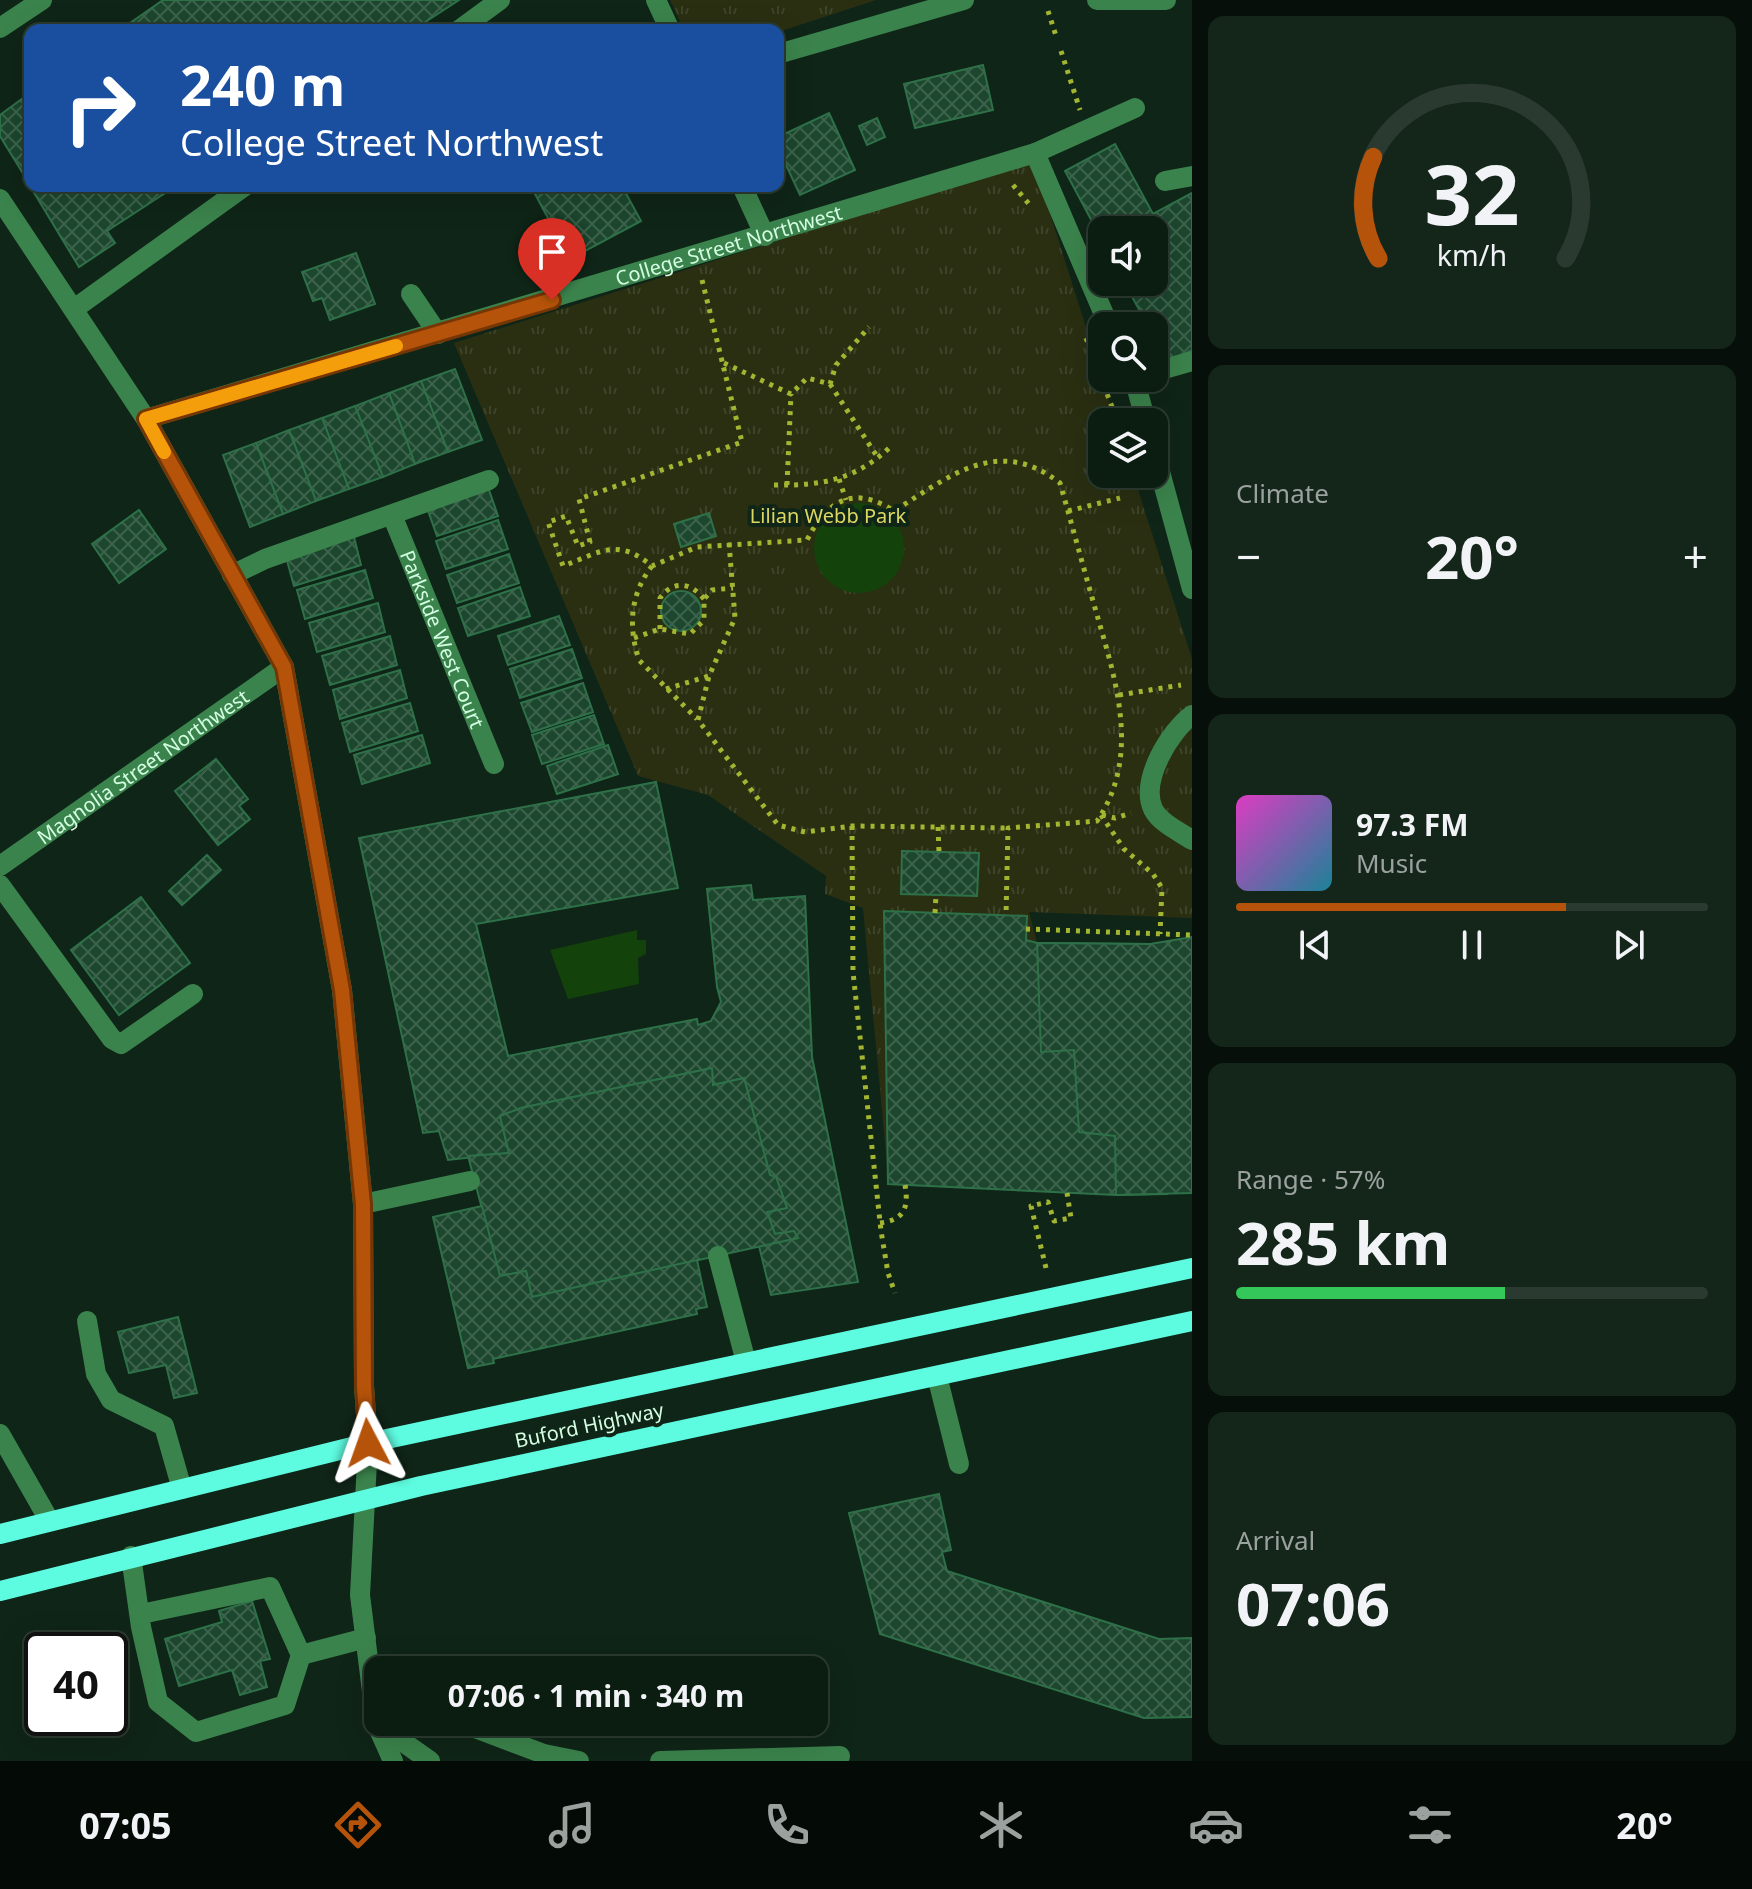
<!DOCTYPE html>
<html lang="en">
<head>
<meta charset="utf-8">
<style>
	body { margin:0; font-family:"Noto Sans",sans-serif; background:#14251a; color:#f1f3f6; height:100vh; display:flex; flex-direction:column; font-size:30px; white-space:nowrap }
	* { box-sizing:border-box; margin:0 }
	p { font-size:26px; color:#9aa19f }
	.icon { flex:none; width:44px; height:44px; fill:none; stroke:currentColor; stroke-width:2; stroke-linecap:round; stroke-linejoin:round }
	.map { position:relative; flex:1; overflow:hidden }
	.details { display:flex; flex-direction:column; gap:16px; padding:16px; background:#060f09; width:560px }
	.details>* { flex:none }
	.top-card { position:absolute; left:24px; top:24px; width:760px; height:168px; border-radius:16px; box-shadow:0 8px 32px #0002,0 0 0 2px #2b3a31; background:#1a4fa0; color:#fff; overflow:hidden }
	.fabs { position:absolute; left:1088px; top:216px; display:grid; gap:16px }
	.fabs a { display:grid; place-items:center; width:80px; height:80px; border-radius:16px; background:#0b1c11; box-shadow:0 8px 32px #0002,0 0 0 2px #2b3a31; font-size:40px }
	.speed { position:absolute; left:24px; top:1632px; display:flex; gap:16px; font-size:40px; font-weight:700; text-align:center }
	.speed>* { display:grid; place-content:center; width:104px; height:104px; border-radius:50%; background:#0b1c11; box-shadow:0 8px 32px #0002,0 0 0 2px #2b3a31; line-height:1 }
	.speed .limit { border:4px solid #111; border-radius:12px; background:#fff; color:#111 }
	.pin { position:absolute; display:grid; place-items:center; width:68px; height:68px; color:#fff; margin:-82px -34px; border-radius:50% 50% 50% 0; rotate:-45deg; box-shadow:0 0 8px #0007 }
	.pin .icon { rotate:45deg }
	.me { position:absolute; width:88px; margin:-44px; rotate:356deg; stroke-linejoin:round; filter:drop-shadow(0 0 6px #0008) }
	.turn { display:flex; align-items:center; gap:28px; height:168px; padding:0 24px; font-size:36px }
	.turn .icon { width:104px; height:104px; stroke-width:2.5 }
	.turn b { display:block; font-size:56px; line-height:68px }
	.big { font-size:60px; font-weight:700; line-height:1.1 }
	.details .card { flex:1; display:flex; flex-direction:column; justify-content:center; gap:12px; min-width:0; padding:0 28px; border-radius:16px; background:#14251a }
	.details .dial { align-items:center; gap:0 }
	.dial svg { height:208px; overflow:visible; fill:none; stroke:#2b3a31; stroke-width:7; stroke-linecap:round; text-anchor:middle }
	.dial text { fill:#f1f3f6; stroke:none }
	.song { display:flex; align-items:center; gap:24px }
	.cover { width:96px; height:96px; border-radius:12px; background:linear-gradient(135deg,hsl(310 70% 55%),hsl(190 70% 35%)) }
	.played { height:8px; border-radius:4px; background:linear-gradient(90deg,#b45309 70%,#2b3a31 70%) }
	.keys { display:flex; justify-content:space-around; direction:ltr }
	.heat { display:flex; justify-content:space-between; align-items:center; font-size:44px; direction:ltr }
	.charge { height:12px; border-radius:6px; background:linear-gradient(90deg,#34c759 57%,#2b3a31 0) }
	.trip { position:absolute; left:364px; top:1656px; width:464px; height:80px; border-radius:16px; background:#0b1c11; box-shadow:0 8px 32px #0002,0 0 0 2px #2b3a31; font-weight:700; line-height:80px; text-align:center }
	.tabs { display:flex; height:128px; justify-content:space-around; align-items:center; background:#040b07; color:#9aa19f }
	.tabs .icon { width:56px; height:56px }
	.tabs .active { color:#b45309 }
	.tabs b { font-size:36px; color:#f1f3f6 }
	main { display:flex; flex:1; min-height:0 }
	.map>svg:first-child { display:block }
	.park { fill:url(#park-tufts) }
	.water { fill:#14420b }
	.building { fill:url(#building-cross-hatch); stroke:#2e7149; stroke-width:2 }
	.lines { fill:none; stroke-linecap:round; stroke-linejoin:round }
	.path { stroke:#a3b531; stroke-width:5; stroke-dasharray:4 6; stroke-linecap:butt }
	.minor { stroke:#3b834c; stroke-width:20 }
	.major { stroke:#5dfce0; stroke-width:20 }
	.route-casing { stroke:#753606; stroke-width:20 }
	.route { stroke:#b45309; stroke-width:14 }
	.slow { stroke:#f59e0b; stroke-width:14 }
	.labels { text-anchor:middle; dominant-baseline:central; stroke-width:8; stroke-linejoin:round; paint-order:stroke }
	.street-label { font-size:20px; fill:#d4fee1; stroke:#0f2517 }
	.park-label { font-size:20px; fill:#ddd761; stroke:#0f2517 }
</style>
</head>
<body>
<main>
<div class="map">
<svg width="1192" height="1761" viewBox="0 0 1192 1761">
	<defs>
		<pattern id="park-tufts" width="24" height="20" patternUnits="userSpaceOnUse" patternTransform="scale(2)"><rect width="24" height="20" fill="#2a2f12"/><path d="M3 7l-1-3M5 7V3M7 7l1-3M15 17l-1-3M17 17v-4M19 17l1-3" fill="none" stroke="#3e4429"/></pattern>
		<pattern id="building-cross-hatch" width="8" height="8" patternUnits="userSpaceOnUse" patternTransform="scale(2)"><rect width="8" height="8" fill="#1c462d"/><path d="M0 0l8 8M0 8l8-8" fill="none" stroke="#3c624b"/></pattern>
	</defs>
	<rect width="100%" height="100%" fill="#0f2517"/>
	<g class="park">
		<path d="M670,0H876L778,32L684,30Z"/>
		<path d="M1033,160L1116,422H1102V474H1133L1192,659V918L1029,912L1037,943L1035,1191L889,1185L863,908L825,894L826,876L708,795L638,776L454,343Z"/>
	</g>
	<g class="water">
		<circle cx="859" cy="548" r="45"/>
		<path d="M637,930V940H646V954L638,958L639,984L568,999L550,950Z"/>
	</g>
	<g class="building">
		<path d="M163,0H459L413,30H120Z"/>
		<path d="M983,65L993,110L915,128L904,84Z"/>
		<path d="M30,93V185L0,136V115Z"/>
		<path d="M829,113L855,170L800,195L778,148V137Z"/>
		<path d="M877,118L885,137L867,145L859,126Z"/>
		<path d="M1115,144L1153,214L1192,193V350L1167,363L1154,338V326H1148L1124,282H1154V230H1102V240L1065,171Z"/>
		<path d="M30,186H176L107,231L115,243L79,267Z"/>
		<path d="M551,186H622L641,221L570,259L535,194Z"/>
		<path d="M356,253L375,304L330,320L322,298L313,301L302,272Z"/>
		<path d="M455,369L482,440L448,452L421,381Z"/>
		<path d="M421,381L448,452L415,464L389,393Z"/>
		<path d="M389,393L415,464L383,477L355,406Z"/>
		<path d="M355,406L383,477L349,489L322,418Z"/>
		<path d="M322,418L349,489L316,501L289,430Z"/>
		<path d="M289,430L316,501L283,514L256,443Z"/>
		<path d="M256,443L283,514L250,527L223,455Z"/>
		<path d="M488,487L498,516L437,536L427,508Z"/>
		<path d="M139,510L166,549L119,583L92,544Z"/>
		<path d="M709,513L716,536L681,547L674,524Z"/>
		<path d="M498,520L508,549L446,569L436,541Z"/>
		<path d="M354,537L361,565L294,586L286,557Z"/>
		<path d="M509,554L519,583L457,603L447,575Z"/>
		<path d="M365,570L373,598L305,619L297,590Z"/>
		<path d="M520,587L530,616L468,636L458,608Z"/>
		<circle cx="681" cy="611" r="20"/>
		<path d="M378,603L385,632L317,652L309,623Z"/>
		<path d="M559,616L570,645L508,665L498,636Z"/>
		<path d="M390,636L397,665L330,685L322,656Z"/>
		<path d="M572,649L582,678L520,698L510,669Z"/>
		<path d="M400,670L407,698L340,719L333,690Z"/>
		<path d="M583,683L593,712L532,732L521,703Z"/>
		<path d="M410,703L418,731L350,752L342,723Z"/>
		<path d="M594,715L604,744L542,764L532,735Z"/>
		<path d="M422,735L430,763L362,784L354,755Z"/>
		<path d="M608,745L618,774L557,794L547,766Z"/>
		<path d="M216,759L248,799L239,806L250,819L218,845L175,791Z"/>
		<path d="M656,782L678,888L476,924L508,1056L697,1019L698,1025L711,1021L721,1002L717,987L707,889L751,885L753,900L805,896L812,1057L858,1282L771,1295L759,1246L798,1238L794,1231L775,1234L767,1212L787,1208L776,1177L770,1175L744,1078L713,1085L712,1068L521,1108L500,1116L509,1153L448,1160L439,1131L423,1133L359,838Z"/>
		<path d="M902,851L979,853L977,896L901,894Z"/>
		<path d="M207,855L221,870L182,905L169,891Z"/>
		<path d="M141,897L190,963L119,1015L71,950Z"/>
		<path d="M884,911L1027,916L1026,940L1037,943L1150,944L1167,1194L1116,1195L888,1184Z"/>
		<path d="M1192,937V1193L1116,1195L1115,1136L1079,1132L1074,1050L1041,1052L1037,943L1150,944Z"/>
		<path d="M712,1068L713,1085L744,1078L770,1175L776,1177L787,1208L767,1212L775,1234L794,1231L798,1238L532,1297L526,1271L500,1276L468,1156L509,1153L500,1116L521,1108Z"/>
		<path d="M482,1206L500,1276L526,1271L532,1297L697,1260L707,1307L696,1309L697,1314L493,1359L494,1363L468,1368L433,1217Z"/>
		<path d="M178,1317L197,1393L174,1398L166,1365L129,1373L118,1332Z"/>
		<path d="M939,1494L951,1550L942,1552L947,1571L1159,1639L1192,1638V1717L1144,1718L880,1634L849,1513Z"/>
		<path d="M252,1601L270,1659L260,1661L267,1687L240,1695L232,1670L179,1686L165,1639L222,1622L219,1611Z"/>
	</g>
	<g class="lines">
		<g class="path">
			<path d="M1048,11L1056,36"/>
			<path d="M1061,51L1080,110"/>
			<path d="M1013,185L1029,204"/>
			<path d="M702,280L742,442L579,499L590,542L578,546L566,516L548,522L563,566C601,552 617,537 652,566L697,547L807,540C827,501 853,484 894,511C950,476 998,435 1060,483C1072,525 1083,566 1095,608C1115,678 1142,755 1097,821L1008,828L1006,915"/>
			<path d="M1086,338L1112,407L1104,422"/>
			<path d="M724,363L791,394L807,378L830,384L836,365L869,327"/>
			<path d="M830,384L878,458"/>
			<path d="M1097,438L1102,427"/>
			<path d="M839,479L846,500"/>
			<path d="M774,485C820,486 855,480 889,448"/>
			<path d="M787,485L791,394"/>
			<path d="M1068,511L1120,498"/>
			<path d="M729,543L735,618L709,676L698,720L778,825L805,832L852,826L1008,828"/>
			<path d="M652,566C630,594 628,627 639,660L697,719"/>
			<path d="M660,629V598C673,580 691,582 704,599"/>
			<path d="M634,638L660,629L690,634L704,620V599L712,590L733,588"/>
			<path d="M666,689L709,676"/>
			<path d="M1119,695L1181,685"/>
			<path d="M1101,815L1124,849L1153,874L1162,888L1160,934"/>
			<path d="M1102,815L1115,818L1131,813"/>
			<path d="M852,826L853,972L881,1231L888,1273L895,1293"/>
			<path d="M938,827L939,852"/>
			<path d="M935,913L936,895"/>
			<path d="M1026,929L1192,935"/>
			<path d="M880,1223C904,1220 909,1208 905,1185"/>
			<path d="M1046,1268L1031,1206L1048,1202L1054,1221L1071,1218L1067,1193"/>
		</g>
		<g class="minor">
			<path d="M656,0L670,30"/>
			<path d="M1097,0H1166"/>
			<path d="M0,28L42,0"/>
			<path d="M459,30L500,0"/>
			<path d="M778,54L964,0"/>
			<path d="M1035,153L1109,326"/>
			<path d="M1165,181L1192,176"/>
			<path d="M742,186L765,236"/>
			<path d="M0,199L146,419L284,667L342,990L363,1204L364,1386L368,1443L360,1595L376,1723L393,1761"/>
			<path d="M411,294L438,334"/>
			<path d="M74,309L245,186"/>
			<path d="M1154,372L1192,361"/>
			<path d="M1134,378L1146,422"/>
			<path id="s1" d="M146,419L1002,163L1035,153L1135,108"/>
			<path d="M1154,450L1192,589"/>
			<path id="s2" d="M392,515L494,764"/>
			<path d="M232,575L265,559L489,480"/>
			<path d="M1192,715C1170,731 1140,780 1153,809C1160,823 1180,832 1192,840"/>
			<path id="s3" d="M0,866L284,667"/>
			<path d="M0,885L112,1039L121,1044L193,994"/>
			<path d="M363,1204L470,1181"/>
			<path d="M718,1256L746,1362"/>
			<path d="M87,1321L96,1374L111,1400L164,1426L182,1489"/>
			<path d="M937,1376L959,1464"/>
			<path d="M0,1434L49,1520"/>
			<path d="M131,1556L141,1627L158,1702L196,1732L285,1705L301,1655L270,1587L141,1614"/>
			<path d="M301,1655L366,1638"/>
			<path d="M459,1722L544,1754L579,1761"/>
			<path d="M376,1723L430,1761"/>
			<path d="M660,1761L840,1756"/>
		</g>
		<g class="major">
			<path d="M0,1534L368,1443L1192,1268"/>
			<path d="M0,1591L421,1486L1192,1321"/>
		</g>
	</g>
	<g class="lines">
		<defs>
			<path id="route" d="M368,1443L364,1386L363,1204L342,990L284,667L146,419L552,300"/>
		</defs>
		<use href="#route" class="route-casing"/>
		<use href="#route" class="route"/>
		<path class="slow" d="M164,452L146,419L396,346"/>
	</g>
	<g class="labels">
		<g class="street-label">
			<text stroke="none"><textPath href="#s1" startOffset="608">College Street Northwest</textPath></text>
			<text stroke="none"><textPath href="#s2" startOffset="134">Parkside West Court</textPath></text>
			<text stroke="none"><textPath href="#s3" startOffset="174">Magnolia Street Northwest</textPath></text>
			<text transform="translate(589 1425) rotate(-12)">Buford Highway</text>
		</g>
		<g class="park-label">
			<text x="828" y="515">Lilian Webb Park</text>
		</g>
	</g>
</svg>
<div class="fabs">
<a><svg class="icon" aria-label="sound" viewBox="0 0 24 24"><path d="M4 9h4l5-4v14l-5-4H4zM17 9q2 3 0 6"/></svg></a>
<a><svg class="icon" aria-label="search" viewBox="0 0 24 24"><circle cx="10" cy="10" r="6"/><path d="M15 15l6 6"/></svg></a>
<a><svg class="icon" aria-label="layers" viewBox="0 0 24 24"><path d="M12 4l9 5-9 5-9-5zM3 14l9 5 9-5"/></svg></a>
</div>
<div class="speed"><div class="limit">40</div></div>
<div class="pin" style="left:552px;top:300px;background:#d93025"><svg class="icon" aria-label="arrive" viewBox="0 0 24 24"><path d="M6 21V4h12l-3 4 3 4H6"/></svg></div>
<svg class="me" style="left:368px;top:1443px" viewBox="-20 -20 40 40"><path d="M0-17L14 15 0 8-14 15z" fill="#b45309" stroke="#fff" stroke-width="4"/></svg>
<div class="trip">07:06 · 1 min · 340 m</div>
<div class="top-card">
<div class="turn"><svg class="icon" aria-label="right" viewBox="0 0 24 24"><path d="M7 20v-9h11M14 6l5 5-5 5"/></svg><div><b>240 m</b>College Street Northwest</div></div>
</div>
</div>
<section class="details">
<div class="card dial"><svg viewBox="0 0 100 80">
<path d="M14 69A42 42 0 1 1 86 69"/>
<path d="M14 69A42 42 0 0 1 12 30" stroke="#b45309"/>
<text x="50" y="56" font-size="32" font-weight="700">32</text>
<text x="50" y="72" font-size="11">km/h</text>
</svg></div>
<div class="card"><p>Climate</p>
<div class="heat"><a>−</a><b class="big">20°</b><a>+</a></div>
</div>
<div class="card">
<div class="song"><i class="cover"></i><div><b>97.3 FM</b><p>Music</p></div></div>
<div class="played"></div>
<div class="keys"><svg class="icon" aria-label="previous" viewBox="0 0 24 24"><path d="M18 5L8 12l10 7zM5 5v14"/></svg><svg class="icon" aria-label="pause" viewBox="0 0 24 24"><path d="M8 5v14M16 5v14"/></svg><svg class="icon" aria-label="next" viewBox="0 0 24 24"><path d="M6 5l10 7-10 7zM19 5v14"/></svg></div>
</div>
<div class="card"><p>Range · 57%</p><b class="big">285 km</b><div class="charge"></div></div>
<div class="card"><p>Arrival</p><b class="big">07:06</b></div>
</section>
</main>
<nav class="tabs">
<b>07:05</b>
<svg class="icon active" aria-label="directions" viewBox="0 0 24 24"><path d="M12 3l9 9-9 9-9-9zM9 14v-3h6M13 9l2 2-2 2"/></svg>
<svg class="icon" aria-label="music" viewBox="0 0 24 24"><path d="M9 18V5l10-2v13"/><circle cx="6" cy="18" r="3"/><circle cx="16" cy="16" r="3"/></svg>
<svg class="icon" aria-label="phone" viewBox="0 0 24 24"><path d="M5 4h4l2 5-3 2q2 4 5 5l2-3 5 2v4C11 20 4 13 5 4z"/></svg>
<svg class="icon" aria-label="climate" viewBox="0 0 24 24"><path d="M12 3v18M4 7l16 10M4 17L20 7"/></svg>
<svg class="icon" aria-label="car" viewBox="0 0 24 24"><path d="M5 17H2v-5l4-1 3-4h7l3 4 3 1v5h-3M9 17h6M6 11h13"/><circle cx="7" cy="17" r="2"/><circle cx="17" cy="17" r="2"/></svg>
<svg class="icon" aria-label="filters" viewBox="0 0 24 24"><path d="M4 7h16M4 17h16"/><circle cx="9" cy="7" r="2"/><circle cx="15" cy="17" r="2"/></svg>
<b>20°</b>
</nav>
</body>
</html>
